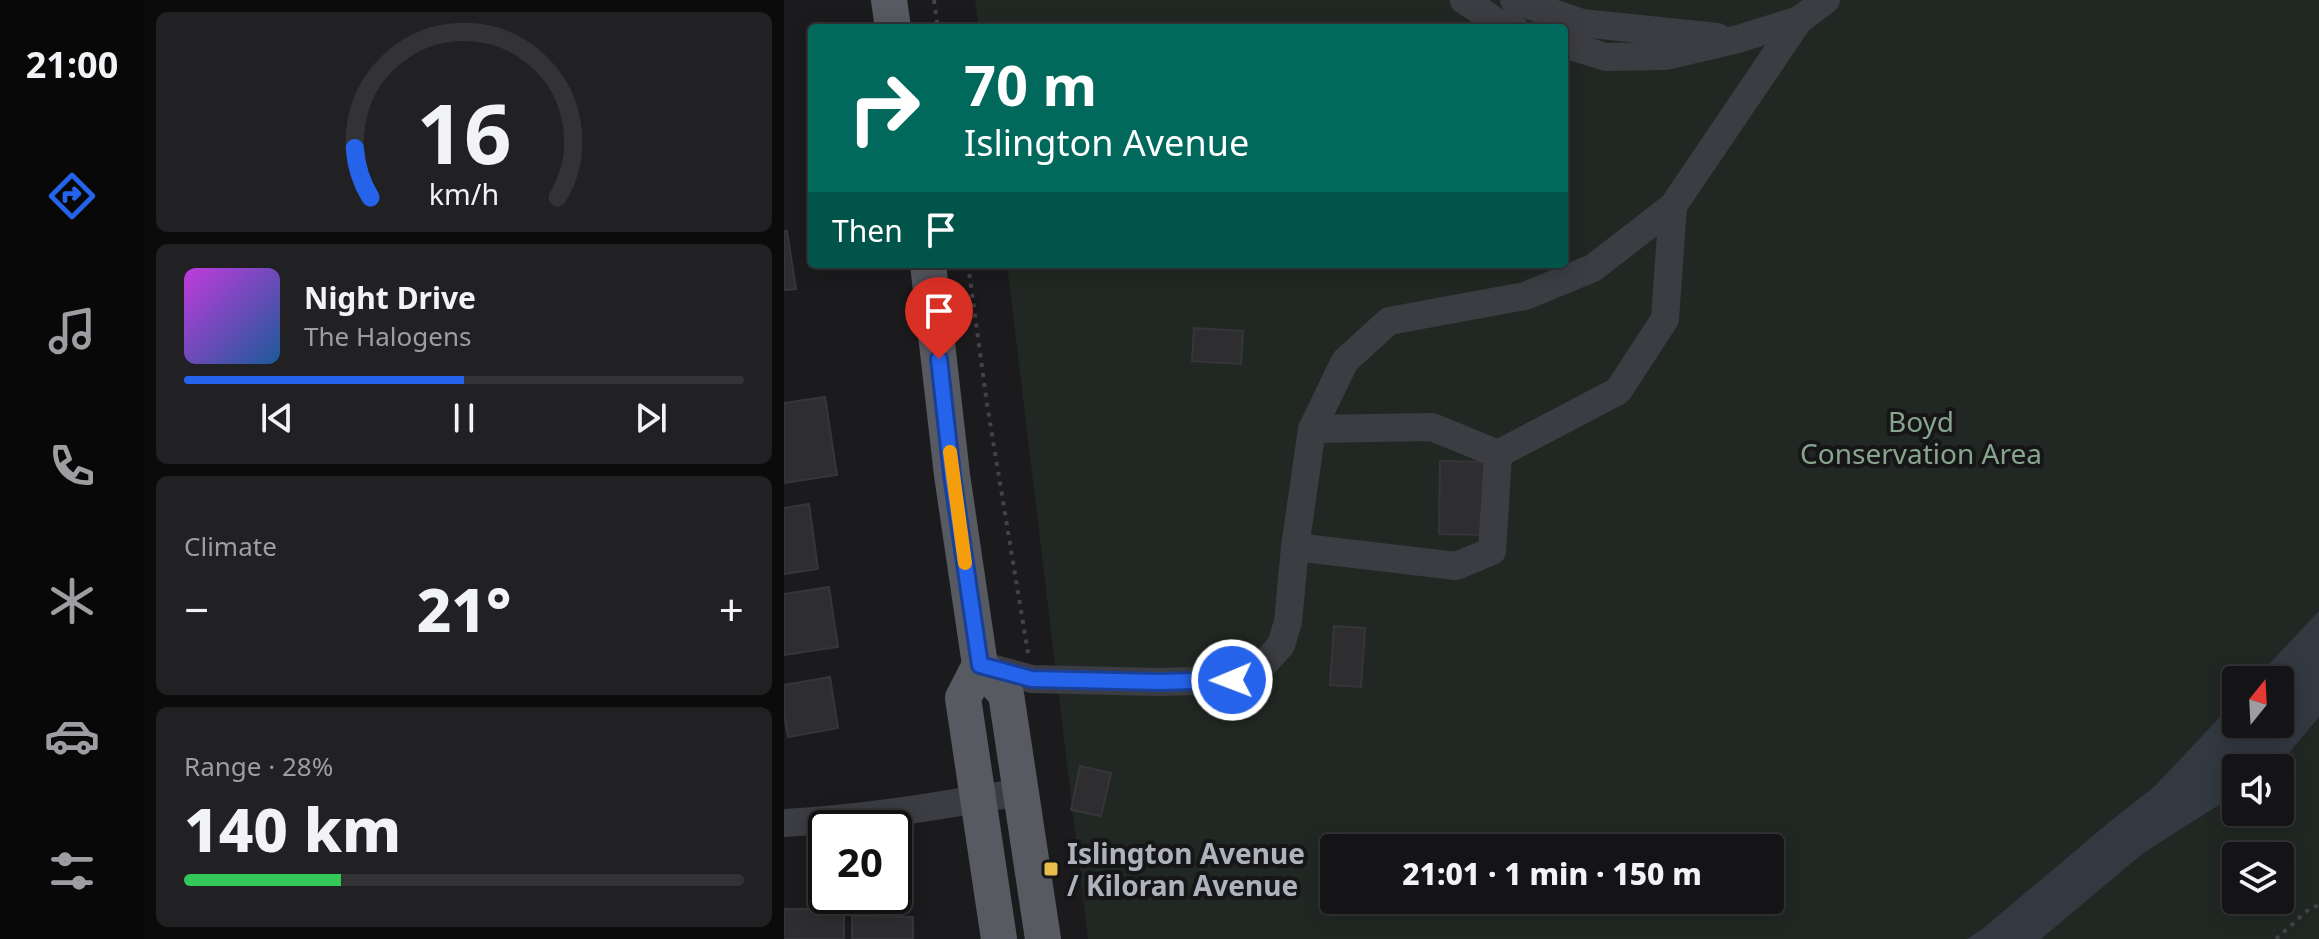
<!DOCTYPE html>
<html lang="en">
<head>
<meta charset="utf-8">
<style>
	body { margin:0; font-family:"Noto Sans",sans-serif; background:#212123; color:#f1f3f6; height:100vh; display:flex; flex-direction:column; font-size:30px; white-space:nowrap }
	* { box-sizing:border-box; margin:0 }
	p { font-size:26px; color:#9d9ea1 }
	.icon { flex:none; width:44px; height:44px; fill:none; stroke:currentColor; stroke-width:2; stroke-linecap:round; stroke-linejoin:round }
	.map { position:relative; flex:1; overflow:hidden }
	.details { display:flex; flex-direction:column; gap:12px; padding:12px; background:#0b0b0c; width:640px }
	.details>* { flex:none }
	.guide { position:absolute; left:24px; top:24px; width:760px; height:244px; border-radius:8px; box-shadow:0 4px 20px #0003,0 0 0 2px #333335; background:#00695c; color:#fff; overflow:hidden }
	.needle { width:52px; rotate:18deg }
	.controls { position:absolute; left:1438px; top:666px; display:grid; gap:16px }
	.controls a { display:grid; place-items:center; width:72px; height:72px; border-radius:8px; background:#141416; box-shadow:0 4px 20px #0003,0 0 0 2px #333335; font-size:40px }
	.speed { position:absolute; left:24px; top:810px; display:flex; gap:16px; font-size:40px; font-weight:700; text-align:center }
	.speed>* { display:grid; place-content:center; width:104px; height:104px; border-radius:50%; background:#141416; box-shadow:0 4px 20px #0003,0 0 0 2px #333335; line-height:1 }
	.speed .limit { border:4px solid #111; border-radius:12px; background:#fff; color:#111 }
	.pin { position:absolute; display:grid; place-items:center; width:68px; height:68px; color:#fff; margin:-82px -34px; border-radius:50% 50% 50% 0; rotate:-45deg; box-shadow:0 0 8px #0007 }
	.pin .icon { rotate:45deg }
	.me { position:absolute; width:88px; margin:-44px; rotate:269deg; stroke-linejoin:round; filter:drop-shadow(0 0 6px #0008) }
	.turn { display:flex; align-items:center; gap:28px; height:168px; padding:0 24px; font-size:36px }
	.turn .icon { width:104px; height:104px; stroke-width:2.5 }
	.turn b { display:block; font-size:56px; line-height:68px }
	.then { display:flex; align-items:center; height:76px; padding:0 24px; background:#0003; gap:16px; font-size:30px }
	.big { font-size:60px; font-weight:800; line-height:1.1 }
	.details .widget { flex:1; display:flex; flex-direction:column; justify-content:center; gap:12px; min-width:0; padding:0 28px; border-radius:12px; background:#212123 }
	.details .dial { align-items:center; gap:0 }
	.dial svg { height:208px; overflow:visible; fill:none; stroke:#333335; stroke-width:7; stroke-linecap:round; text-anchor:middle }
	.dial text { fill:#f1f3f6; stroke:none }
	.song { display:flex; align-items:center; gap:24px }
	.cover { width:96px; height:96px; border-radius:12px; background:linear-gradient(135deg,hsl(290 70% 55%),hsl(210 70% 35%)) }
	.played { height:8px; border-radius:4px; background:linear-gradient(90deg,#2563eb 50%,#333335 50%) }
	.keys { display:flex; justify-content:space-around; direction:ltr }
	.heat { display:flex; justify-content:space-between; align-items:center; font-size:44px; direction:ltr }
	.charge { height:12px; border-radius:6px; background:linear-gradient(90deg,#34c759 28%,#333335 0) }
	.trip { position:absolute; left:536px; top:834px; width:464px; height:80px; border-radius:8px; background:#141416; box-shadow:0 4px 20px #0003,0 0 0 2px #333335; font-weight:800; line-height:80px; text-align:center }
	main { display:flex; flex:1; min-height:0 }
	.tabs { display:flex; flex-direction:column; width:144px; justify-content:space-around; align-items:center; background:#080809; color:#9d9ea1 }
	.tabs .icon { width:56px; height:56px }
	.tabs .active { color:#2563eb }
	.tabs b { font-size:36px; color:#f1f3f6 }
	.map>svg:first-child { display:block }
	.green { fill:#212823; fill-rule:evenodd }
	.water { fill:#323941 }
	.building { fill:#2e2e31; stroke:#363539; stroke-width:2 }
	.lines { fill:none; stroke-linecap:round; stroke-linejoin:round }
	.path { stroke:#424449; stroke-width:4; stroke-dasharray:4 6; stroke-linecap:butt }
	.minor { stroke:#3c3d42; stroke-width:28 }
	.major { stroke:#585a61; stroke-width:36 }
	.route-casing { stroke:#184099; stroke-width:20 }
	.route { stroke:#2563eb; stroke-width:14 }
	.slow { stroke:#f59e0b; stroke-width:14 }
	.poi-dot { fill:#e6be4a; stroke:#161618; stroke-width:3 }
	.labels { text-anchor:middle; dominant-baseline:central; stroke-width:8; stroke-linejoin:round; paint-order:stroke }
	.park-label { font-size:28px; fill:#87a58c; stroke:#161618 }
	.poi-label { font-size:28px; font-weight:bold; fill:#afb2bb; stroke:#161618; text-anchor:start }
</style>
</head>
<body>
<main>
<nav class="tabs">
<b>21:00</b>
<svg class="icon active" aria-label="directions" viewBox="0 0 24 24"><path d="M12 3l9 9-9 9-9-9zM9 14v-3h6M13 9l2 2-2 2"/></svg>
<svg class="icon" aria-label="music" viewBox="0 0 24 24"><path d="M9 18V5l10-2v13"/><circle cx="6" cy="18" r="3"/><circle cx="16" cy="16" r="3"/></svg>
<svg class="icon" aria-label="phone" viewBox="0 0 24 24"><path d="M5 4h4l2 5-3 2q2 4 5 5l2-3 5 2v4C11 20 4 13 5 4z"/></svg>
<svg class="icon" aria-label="climate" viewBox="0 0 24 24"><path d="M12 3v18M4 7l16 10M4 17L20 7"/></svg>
<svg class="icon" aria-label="car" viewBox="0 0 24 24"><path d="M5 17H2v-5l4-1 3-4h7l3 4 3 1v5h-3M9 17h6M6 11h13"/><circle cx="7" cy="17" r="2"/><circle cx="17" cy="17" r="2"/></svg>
<svg class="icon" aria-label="filters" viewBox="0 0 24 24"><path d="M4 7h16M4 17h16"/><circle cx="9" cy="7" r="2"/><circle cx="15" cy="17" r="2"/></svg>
</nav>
<section class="details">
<div class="widget dial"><svg viewBox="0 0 100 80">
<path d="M14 69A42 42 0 1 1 86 69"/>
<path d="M14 69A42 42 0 0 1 8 50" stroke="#2563eb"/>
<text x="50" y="56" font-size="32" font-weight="700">16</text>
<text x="50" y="72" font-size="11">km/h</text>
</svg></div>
<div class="widget">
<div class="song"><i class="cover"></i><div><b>Night Drive</b><p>The Halogens</p></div></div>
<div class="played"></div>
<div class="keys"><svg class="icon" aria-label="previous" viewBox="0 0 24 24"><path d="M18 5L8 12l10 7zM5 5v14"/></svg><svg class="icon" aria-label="pause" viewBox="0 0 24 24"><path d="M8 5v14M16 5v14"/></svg><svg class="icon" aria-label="next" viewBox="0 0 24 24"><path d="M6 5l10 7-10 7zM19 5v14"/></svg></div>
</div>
<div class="widget"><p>Climate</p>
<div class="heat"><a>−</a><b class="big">21°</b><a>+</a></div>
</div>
<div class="widget"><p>Range · 28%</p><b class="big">140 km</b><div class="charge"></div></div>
</section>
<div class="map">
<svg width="1535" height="939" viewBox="0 0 1535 939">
	<rect width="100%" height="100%" fill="#1b1b1d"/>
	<path class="green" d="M191,0H1535V939H304L223,264H780V28H195ZM1452,680H1496V724H1452ZM1452,768H1496V812H1452ZM550,848H986V900H550ZM1452,856H1496V900H1452Z"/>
	<path class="water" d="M1535,611V717L1493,767L1452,768V794L1358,854L1257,939H1183L1196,931L1323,824L1371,786L1452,700V724H1496V680H1470Z"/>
	<g class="building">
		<path d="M0,231H3L12,289L0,290Z"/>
		<path d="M410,328L459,331L457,364L408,361Z"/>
		<path d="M41,397L53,475L0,483V403Z"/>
		<path d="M656,461L706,462L705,535L655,534Z"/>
		<path d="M25,504L34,569L0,574V508Z"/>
		<path d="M45,587L54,647L0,655V594Z"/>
		<path d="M550,626L581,628L577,687L546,685Z"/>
		<path d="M46,677L54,728L4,737L0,714V685Z"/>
		<path d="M296,766L327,773L317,816L287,810Z"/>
		<rect x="0" y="909" width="60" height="30"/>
		<path d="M68,916L129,917V939H68Z"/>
	</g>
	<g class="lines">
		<g class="path">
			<path d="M150,0L154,28"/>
			<path d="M184,264L203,404L244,653"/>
			<path d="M1492,939L1525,909L1535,905"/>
		</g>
		<g class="minor">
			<path d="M680,0L714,23L730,28"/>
			<path d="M730,0L798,23L933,37"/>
			<path d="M780,44L822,57L881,56L954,39L1015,20L1042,0"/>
			<path d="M528,429L648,427L714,454L834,391L881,319L889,206"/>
			<path d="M511,547L672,566L708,551L714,454"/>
			<path d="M196,665L248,679L375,682L448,680L479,665L497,645L504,622L511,547L528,429L561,361L605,321L741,296L809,268L889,206L1015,20"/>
			<path d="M0,823C80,819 159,805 237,792"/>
		</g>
		<g class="major">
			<path d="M105,0L109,28"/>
			<path d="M144,264L168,475L196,665L222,694L259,939"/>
			<path d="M196,665L179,698L215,939"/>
		</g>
	</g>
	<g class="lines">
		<defs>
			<path id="route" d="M155,359L168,475L196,665L248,679L375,682L448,680"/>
		</defs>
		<use href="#route" class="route-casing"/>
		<use href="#route" class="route"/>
		<path class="slow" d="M166,452L181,563"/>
	</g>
	<rect class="poi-dot" x="259" y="861" width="16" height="16" rx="4"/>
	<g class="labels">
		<g class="park-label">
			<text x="1137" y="421">Boyd<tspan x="1137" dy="32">Conservation Area</tspan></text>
		</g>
		<g class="poi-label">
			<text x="283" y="853">Islington Avenue<tspan x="283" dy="32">/ Kiloran Avenue</tspan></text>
		</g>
	</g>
</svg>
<div class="controls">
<a><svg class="needle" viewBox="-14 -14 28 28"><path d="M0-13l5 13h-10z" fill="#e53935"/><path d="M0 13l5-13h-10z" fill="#9d9ea1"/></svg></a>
<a><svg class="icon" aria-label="sound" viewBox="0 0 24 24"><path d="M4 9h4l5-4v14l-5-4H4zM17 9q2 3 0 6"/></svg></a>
<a><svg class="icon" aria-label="layers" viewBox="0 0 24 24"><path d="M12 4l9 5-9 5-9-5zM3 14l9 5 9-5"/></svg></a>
</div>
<div class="speed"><div class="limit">20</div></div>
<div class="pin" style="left:155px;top:359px;background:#d93025"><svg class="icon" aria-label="arrive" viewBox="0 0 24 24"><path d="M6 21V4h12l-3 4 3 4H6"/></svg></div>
<svg class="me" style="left:448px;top:680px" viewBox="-20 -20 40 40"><circle r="17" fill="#2563eb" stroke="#fff" stroke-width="3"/><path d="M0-11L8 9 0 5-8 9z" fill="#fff"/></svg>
<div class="trip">21:01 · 1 min · 150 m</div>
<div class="guide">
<div class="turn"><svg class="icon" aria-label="right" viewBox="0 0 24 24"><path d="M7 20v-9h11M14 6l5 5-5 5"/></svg><div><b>70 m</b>Islington Avenue</div></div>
<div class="then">Then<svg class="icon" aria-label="arrive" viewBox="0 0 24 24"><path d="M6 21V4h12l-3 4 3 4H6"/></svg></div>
</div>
</div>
</main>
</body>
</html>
